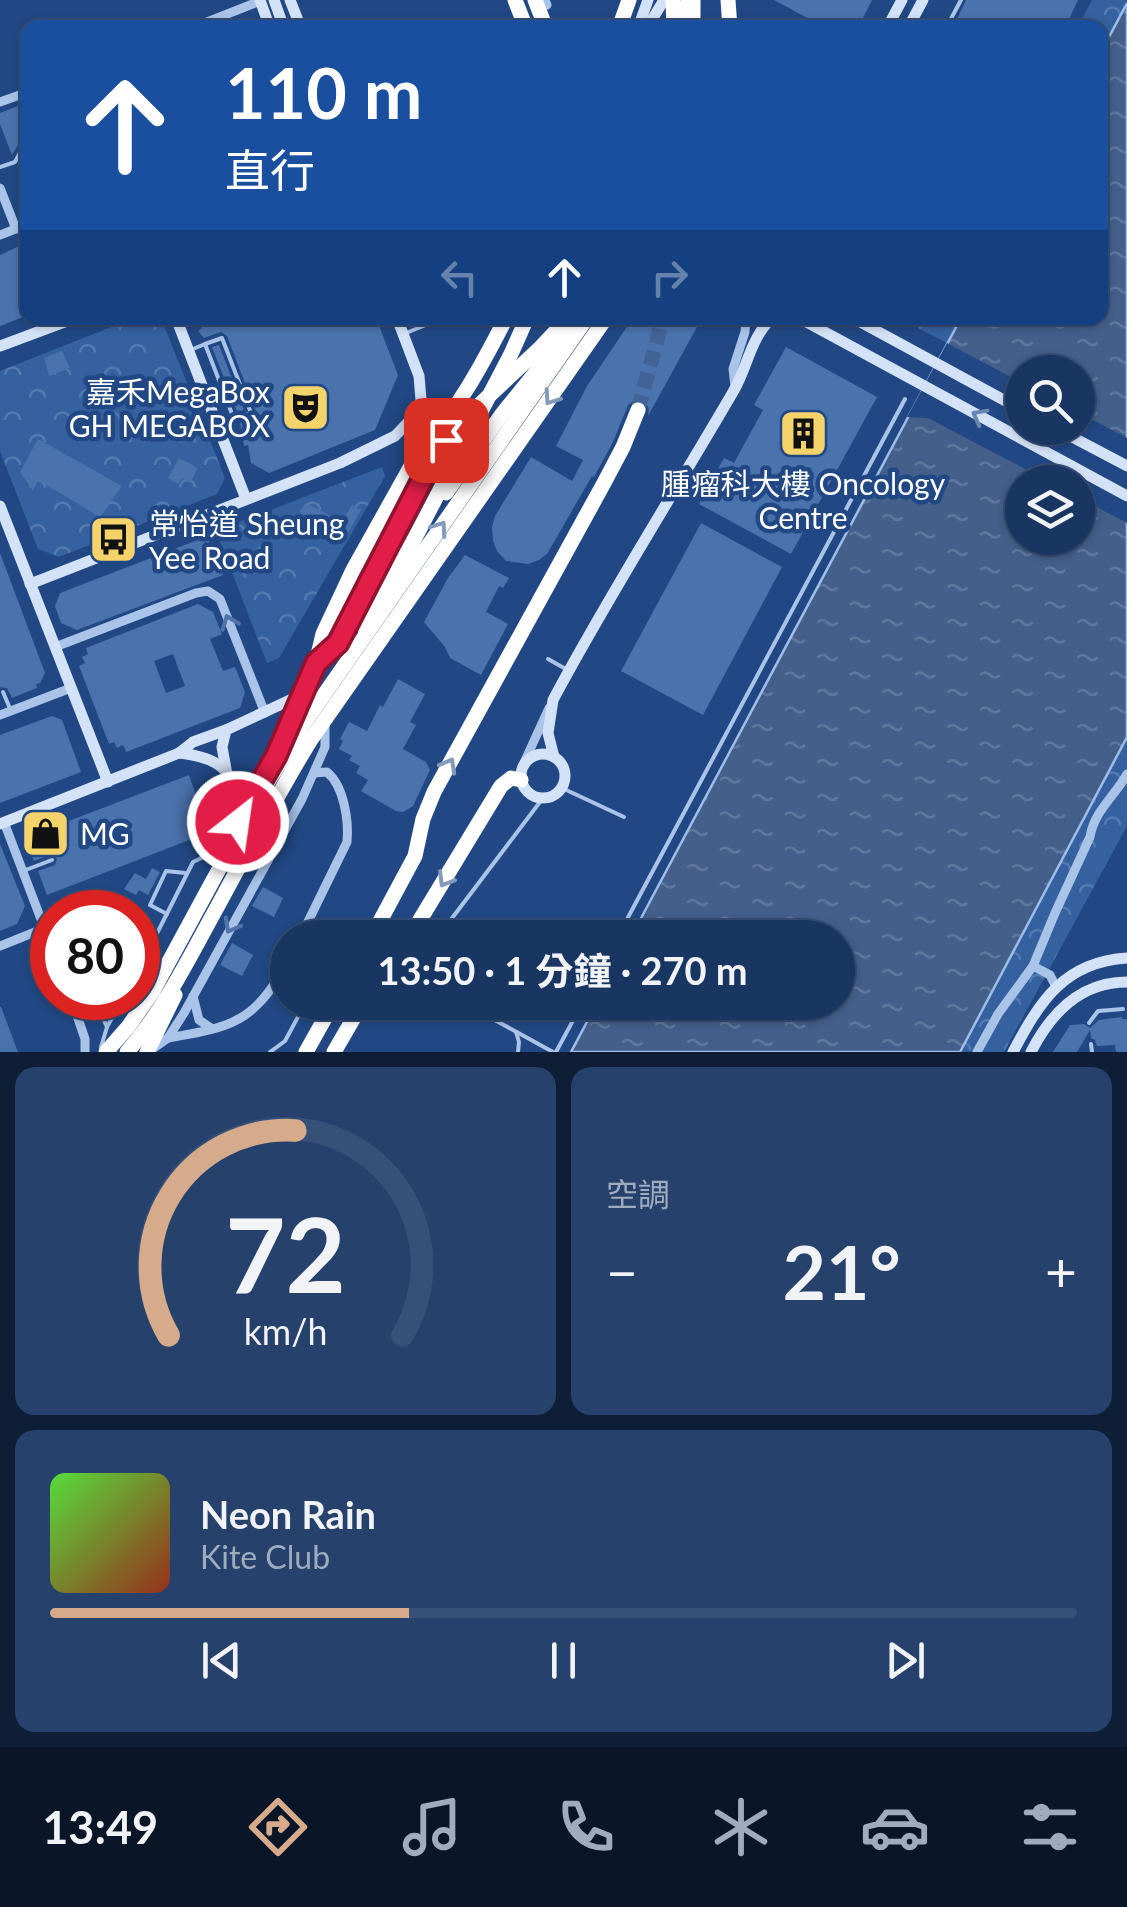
<!DOCTYPE html>
<html lang="zh-TW">
<head>
<meta charset="utf-8">
<style>
	body { margin:0; font-family:Lato,"Noto Sans TC",sans-serif; background:#26416c; color:#f1f3f6; height:100vh; display:flex; flex-direction:column; font-size:38px; white-space:nowrap }
	* { box-sizing:border-box; margin:0 }
	p { font-size:32px; color:#9fabbe }
	.icon { flex:none; width:55px; height:55px; fill:none; stroke:currentColor; stroke-width:2; stroke-linecap:round; stroke-linejoin:round }
	.map { position:relative; height:1052px; overflow:hidden }
	.details { display:flex; flex-direction:column; gap:15px; padding:15px; background:#0e1e36; flex:1 }
	.details>* { flex:none }
	.hud { position:absolute; left:20px; top:20px; width:1088px; height:305px; border-radius:20px; box-shadow:0 2px 8px #0004,0 0 0 2px #375078; background:#1a4fa0; color:#fff; overflow:hidden }
	.buttons { position:absolute; left:1005px; top:355px; display:grid; gap:20px }
	.buttons a { display:grid; place-items:center; width:90px; height:90px; border-radius:50%; background:#193663; box-shadow:0 2px 8px #0004,0 0 0 2px #375078; font-size:50px }
	.speed { position:absolute; left:30px; top:890px; display:flex; gap:20px; font-size:50px; font-weight:700; text-align:center }
	.speed>* { display:grid; place-content:center; width:130px; height:130px; border-radius:50%; background:#193663; box-shadow:0 2px 8px #0004,0 0 0 2px #375078; line-height:1 }
	.speed .limit { border:15px solid #d22; background:#fff; color:#111 }
	.pin { position:absolute; display:grid; place-items:center; width:85px; height:85px; color:#fff; margin:-42px; border-radius:20px; box-shadow:0 5px 15px #0006 }
	.me { position:absolute; width:110px; margin:-55px; rotate:30deg; stroke-linejoin:round; filter:drop-shadow(0 0 8px #0008) }
	.turn { display:flex; align-items:center; gap:35px; height:210px; padding:0 40px; font-size:45px }
	.turn .icon { width:130px; height:130px; stroke-width:2.5 }
	.turn b { display:block; font-size:70px; line-height:85px }
	.lanes { display:flex; align-items:center; height:95px; padding:0 40px; background:#0003; justify-content:center; gap:50px; direction:ltr }
	.lanes .off { opacity:.35 }
	.big { font-size:75px; font-weight:700; line-height:1.1 }
	.details .tile { flex:1; display:flex; flex-direction:column; justify-content:center; gap:15px; min-width:0; padding:0 35px; border-radius:20px; background:#26416c }
	.details .dial { align-items:center; gap:0 }
	.dial svg { height:260px; overflow:visible; fill:none; stroke:#375078; stroke-width:7; stroke-linecap:round; text-anchor:middle }
	.dial text { fill:#f1f3f6; stroke:none }
	.song { display:flex; align-items:center; gap:30px }
	.cover { width:120px; height:120px; border-radius:15px; background:linear-gradient(135deg,hsl(110 70% 55%),hsl(10 70% 35%)) }
	.played { height:10px; border-radius:5px; background:linear-gradient(90deg,#d6ab8b 35%,#375078 35%) }
	.keys { display:flex; justify-content:space-around; direction:ltr }
	.heat { display:flex; justify-content:space-between; align-items:center; font-size:55px; direction:ltr }
	.details .tiles { flex:1; display:grid; gap:15px; grid-template-columns:1fr 1fr }
	.tile:last-child { grid-column:span 2 }
	.trip { position:absolute; left:270px; top:920px; width:585px; height:100px; border-radius:50px; background:#193663; box-shadow:0 2px 8px #0004,0 0 0 2px #375078; font-weight:700; line-height:100px; text-align:center }
	.tab-bar { display:flex; height:160px; justify-content:space-around; align-items:center; background:#0a1628; color:#9fabbe }
	.tab-bar .icon { width:70px; height:70px }
	.tab-bar .on { color:#d6ab8b }
	.tab-bar b { font-size:45px; color:#f1f3f6 }
	.map>svg:first-child { display:block }
	.forest { fill:url(#forest-crowns) }
	.water { fill:url(#water-ripples); stroke:#9dbeea; stroke-width:2.5; fill-rule:evenodd }
	.pier { fill:#214884 }
	.building { fill:#4a72ac; fill-rule:evenodd }
	.lines { fill:none; stroke-linecap:round; stroke-linejoin:round }
	.highway-tunnel { stroke:#426396; stroke-width:15; stroke-dasharray:15 8; stroke-linecap:butt }
	.lane { stroke:#a9c3e9; stroke-width:4 }
	.street { stroke:#a9c3e9; stroke-width:9 }
	.secondary { stroke:#d4e2f7; stroke-width:11 }
	.highway { stroke:#fff; stroke-width:15 }
	.highway-bridge { stroke:#fff; stroke-width:15 }
	.oneway { stroke:#859abb }
	.oneway2 { stroke:#6986b2 }
	.oneway3 { stroke:#5173a7 }
	.route-casing { stroke:#92132f; stroke-width:25 }
	.route { stroke:#e11d48; stroke-width:18 }
	.labels { text-anchor:middle; dominant-baseline:central; stroke-width:9; stroke-linejoin:round; paint-order:stroke }
	.poi-label { font-size:30px; fill:#fff; stroke:#214884; text-anchor:start }
</style>
</head>
<body>
<div class="map">
<svg width="1127" height="1052" viewBox="0 0 1127 1052">
	<defs>
		<pattern id="forest-crowns" width="20" height="18" patternUnits="userSpaceOnUse" patternTransform="scale(2.5)"><rect width="20" height="18" fill="#3561a1"/><path d="M2 6a3 3 0 1 1 6 0M12 15a3 3 0 1 1 6 0" fill="none" stroke="#5379af"/></pattern>
		<pattern id="water-ripples" width="26" height="14" patternUnits="userSpaceOnUse" patternTransform="scale(2.5)"><rect width="26" height="14" fill="#435f8a"/><path d="M2 4q2-2 4 0t4 0M15 11q2-2 4 0t4 0" fill="none" stroke="#5f779c"/></pattern>
	</defs>
	<rect width="100%" height="100%" fill="#214884"/>
	<g class="forest">
		<path d="M1092,0H1127L1100,54V28H1077Z"/>
		<path d="M134,318H161L225,478L217,494L59,557L38,549L0,451V371Z"/>
		<path d="M924,318H961L947,343L918,328Z"/>
		<path d="M382,467L385,476L279,658L267,663L216,531Z"/>
		<path d="M1127,737V826L1004,1052H960Z"/>
	</g>
	<path class="water" d="M1127,3V737L960,1052H571L597,1003L838,1002V938L631,937L961,318H1100V54ZM1022,372H1078V428H1022ZM1022,482H1078V538H1022Z"/>
	<path class="pier" d="M947,343L1022,383V428H1078V412L1127,438V523L1078,497V482H1050L928,418L907,417Z"/>
	<g class="building">
		<path d="M774,0H872L858,28H826Z"/>
		<path d="M966,0H1078L1065,28H953Z"/>
		<path d="M28,102V140L18,145L12,155L0,124V113Z"/>
		<path d="M28,242V315L0,326V255Z"/>
		<path d="M195,318H376L398,375L375,430L269,473L251,463L248,445L244,446L240,423L254,418L256,412L227,336L221,332L204,338L198,331L202,328Z"/>
		<path d="M633,318H702L648,416L649,408L643,400L636,399L628,405L613,442L594,477L592,476L547,554L539,560L528,564L506,561L497,551L493,541L492,527L495,516L531,457L572,481L583,460L556,446L587,386Z"/>
		<path d="M219,345L244,410L237,412L212,347Z"/>
		<path d="M786,347L877,397L791,554L699,504L724,458L734,463L763,410L754,405Z"/>
		<path d="M62,351L70,368L49,376L44,358Z"/>
		<path d="M38,439L122,486L100,517L38,480L33,491L20,472Z"/>
		<path d="M179,458L198,468L190,483L182,478L178,484L168,478Z"/>
		<path d="M306,503L342,522L352,505L361,510L345,538L299,512Z"/>
		<path d="M701,523L782,567L703,715L621,671Z"/>
		<path d="M208,536L223,575L77,630L61,623L55,606L60,593Z"/>
		<path d="M0,553L45,673L40,683L36,684L37,688L12,698L7,688L0,687Z"/>
		<path d="M465,555L509,578L503,588L499,586L486,612L508,624L481,675L450,658L445,647L424,622L448,578Z"/>
		<path d="M198,604L213,612L222,634L210,639L223,671L235,667L245,692L240,708L126,752L123,745L117,748L114,742L109,744L79,666L85,663L82,657L88,654L86,648ZM173,654L185,686L166,693L154,661Z"/>
		<path d="M398,679L425,694L410,722L416,725L403,749L426,762L430,770L413,806L403,812L396,811L361,791L368,780L356,773L360,766L349,760L352,756L339,749L343,741L340,739L349,722L367,731L380,705L383,707Z"/>
		<path d="M52,716L62,720L81,772L0,803V735Z"/>
		<path d="M189,775L199,804L206,810L208,818L206,829L197,837L47,895L38,871L55,865L57,859L52,854L34,861L29,846L32,835Z"/>
		<path d="M0,844L25,906L17,924L0,931Z"/>
		<path d="M152,868L160,872L148,895L139,890L136,895L124,889L135,873L146,879Z"/>
		<path d="M263,887L283,898L274,917L252,906Z"/>
		<path d="M232,943L253,955L242,976L220,965Z"/>
		<path d="M0,1007H1L18,1052H0Z"/>
		<path d="M1122,1017V1019H1127V1052H1116L1115,1045L1097,1046L1095,1040L1091,1038L1090,1030L1077,1052H1053L1070,1025L1084,1024L1090,1028L1099,1020Z"/>
	</g>
	<g class="lines">
		<path class="highway-tunnel" d="M638,410L663,318"/>
		<g class="lane">
			<path d="M946,28L961,0"/>
			<path d="M20,156L24,157L28,167"/>
			<path d="M0,167L15,162L22,149L28,145"/>
			<path d="M406,333L443,318"/>
			<path d="M205,344L222,338L251,413L234,419"/>
			<path d="M193,349L205,344L234,419L218,425"/>
			<path d="M548,659L564,668"/>
			<path d="M3,692L11,711"/>
			<path d="M562,788L624,817"/>
			<path d="M23,871L52,860"/>
			<path d="M167,914L150,905L166,871L185,873"/>
			<path d="M310,920L347,929L342,938"/>
			<path d="M138,930L155,940"/>
			<path d="M437,938L543,798"/>
			<path d="M617,938L905,399"/>
			<path d="M138,971L193,862L225,847"/>
			<path d="M462,1002L553,1052"/>
			<path d="M99,1010L107,1027"/>
			<path d="M1089,1023L1098,1011L1123,1009"/>
			<path d="M516,1032L519,1042L518,1052"/>
			<path d="M1091,1044L1092,1052"/>
			<path d="M101,1047L107,1027L123,998"/>
			<path d="M270,1052L285,1041L306,1002"/>
			<path d="M556,1052L583,1002"/>
		</g>
		<g class="street">
			<path d="M545,0L547,5"/>
			<path d="M192,28L260,1"/>
			<path d="M0,102L28,92"/>
			<path d="M0,188L16,229"/>
			<path d="M0,235L28,224"/>
			<path d="M735,386L733,369L745,332L746,318"/>
			<path d="M55,647L196,593L208,591L220,599L265,713"/>
			<path d="M0,715L71,688"/>
			<path d="M523,765L549,708"/>
			<path d="M4,822L52,948"/>
			<path d="M300,938L347,842C349,821 344,786 327,772L314,773"/>
			<path d="M0,946L45,928"/>
			<path d="M1033,966L1050,975L1056,987"/>
			<path d="M193,996L199,1020L211,1028"/>
			<path d="M71,998L85,1039V1052"/>
			<path d="M168,1038C233,1027 255,1022 288,961"/>
			<path d="M151,1050L168,1038L184,1013L302,799L325,747V724"/>
			<path d="M977,1052L998,1014L1033,966L1055,913L1090,837C1094,811 1115,796 1127,774"/>
		</g>
		<g class="secondary">
			<path d="M260,0L270,28"/>
			<path d="M274,0L284,28"/>
			<path d="M290,0L301,28"/>
			<path d="M638,28L648,0"/>
			<path d="M647,28L664,0"/>
			<path d="M887,28L902,0"/>
			<path d="M908,28L923,0"/>
			<path d="M176,318L246,499"/>
			<path d="M799,318L1127,496"/>
			<path d="M853,318L1022,410"/>
			<path d="M0,346L75,318"/>
			<path d="M1055,428L1127,466"/>
			<path d="M0,506L108,782"/>
			<path d="M30,584L340,463L395,436L418,412L421,400L419,376L397,318"/>
			<path d="M179,753C227,758 238,776 239,822"/>
			<circle cx="543" cy="776" r="22"/>
			<path d="M554,757L548,733L553,700C609,595 673,495 733,392C748,367 750,338 772,318"/>
			<path d="M226,769L222,747L226,730"/>
			<path d="M0,824L179,753L193,742L226,730L303,694"/>
			<path d="M1013,1052C1040,1001 1064,962 1127,958"/>
			<path d="M1031,1052C1051,1013 1080,982 1127,982"/>
		</g>
		<g class="highway">
			<path d="M535,0L546,28"/>
			<path d="M673,0L674,28"/>
			<path d="M693,0V28"/>
			<path d="M728,0L730,28"/>
			<path d="M619,28L629,0"/>
			<path d="M676,28L689,0"/>
			<path d="M418,412L420,450"/>
			<path d="M446,493L502,414L580,318"/>
			<path d="M364,628L416,536L511,354L527,318"/>
			<path d="M316,663L338,643L424,476L461,422"/>
			<path d="M270,767L304,694L316,663L323,634L353,570L420,450C456,414 483,363 506,318"/>
			<path d="M371,938L415,856L423,819L434,792L604,483L623,447L638,410"/>
			<path d="M409,938L501,786L511,778L521,780"/>
			<path d="M147,1052L175,995"/>
			<path d="M306,1052L334,1002"/>
			<path d="M334,1052L363,1002"/>
		</g>
		<g class="highway-bridge">
			<path d="M515,0L526,28"/>
			<path d="M461,422L539,349L568,318"/>
			<path d="M106,1052L128,1027L153,991L256,801L305,722L587,318"/>
			<path d="M127,1052C161,1013 184,968 209,922C242,862 274,800 310,741L606,318"/>
		</g>
	</g>
	<defs><path id="oneway-chevron" d="M-2-3.5L2.5 0L-2 3.5" fill="none" stroke-width="1.6" stroke-linecap="round" stroke-linejoin="round" transform="scale(2.5)"/></defs>
	<g class="oneway">
		<use href="#oneway-chevron" transform="translate(551 398) rotate(125)"/>
		<use href="#oneway-chevron" transform="translate(440 528) rotate(-55)"/>
		<use href="#oneway-chevron" transform="translate(449 765) rotate(-61)"/>
		<use href="#oneway-chevron" transform="translate(445 880) rotate(121)"/>
	</g>
	<use class="oneway2" href="#oneway-chevron" transform="translate(979 416) rotate(-152)"/>
	<g class="oneway3">
		<use href="#oneway-chevron" transform="translate(229 622) rotate(-111)"/>
		<use href="#oneway-chevron" transform="translate(231 926) rotate(119)"/>
	</g>
	<g class="lines">
		<defs>
			<path id="route" d="M238,822L276,756L316,663L338,643L424,476L446,440"/>
		</defs>
		<use href="#route" class="route-casing"/>
		<use href="#route" class="route"/>
	</g>
	<defs>
		<symbol id="theatre-square" viewBox="-11 -11 22 22"><rect x="-9" y="-9" width="18" height="18" rx="4" fill="#f5d36b" stroke="#214884"/><path d="M-5-5.5Q0-4 5-5.5V0Q5 5 0 6Q-5 5-5 0ZM-3.3-2.5H-1v1.5H-3.3ZM1-2.5H3.3v1.5H1ZM-2.8 1Q0 5.5 2.8 1Z" fill="#111"/></symbol>
		<symbol id="building-square" viewBox="-11 -11 22 22"><rect x="-9" y="-9" width="18" height="18" rx="4" fill="#f5d36b" stroke="#214884"/><path d="M-4-6H4V6H1V3H-1V6H-4ZM-2.5-4.3h1.7v1.8h-1.7ZM.8-4.3h1.7v1.8H.8ZM-2.5-1h1.7V.8h-1.7ZM.8-1h1.7V.8H.8Z" fill="#111"/></symbol>
		<symbol id="bus-square" viewBox="-11 -11 22 22"><rect x="-9" y="-9" width="18" height="18" rx="4" fill="#f5d36b" stroke="#214884"/><path d="M-5-6H5V4H4V6H2V4H-2V6H-4V4H-5ZM-3.5-4V0h7V-4ZM-3.5 1.2v1.5H-2V1.2ZM2 1.2v1.5H3.5V1.2Z" fill="#111"/></symbol>
		<symbol id="shop-square" viewBox="-11 -11 22 22"><rect x="-9" y="-9" width="18" height="18" rx="4" fill="#f5d36b" stroke="#214884"/><path d="M-5-2.5h2.3a2.7 3.5 0 0 1 5.4 0H5L5.5 6h-11ZM-1.5-2.5h3a1.5 2.3 0 0 0-3 0Z" fill="#111"/></symbol>
	</defs>
	<g fill-rule="evenodd">
		<use href="#theatre-square" x="278" y="380" width="55" height="55"/>
		<use href="#building-square" x="776" y="406" width="55" height="55"/>
		<use href="#bus-square" x="86" y="512" width="55" height="55"/>
		<use href="#shop-square" x="18" y="806" width="55" height="55"/>
	</g>
	<g class="labels">
		<g class="poi-label">
			<text x="270" y="391" text-anchor="end">嘉禾MegaBox<tspan x="270" dy="34">GH MEGABOX</tspan></text>
			<text x="803" y="483" text-anchor="middle">腫瘤科大樓 Oncology<tspan x="803" dy="34">Centre</tspan></text>
			<text x="149" y="523">常怡道 Sheung<tspan x="149" dy="34">Yee Road</tspan></text>
			<text x="80" y="833">MG</text>
		</g>
	</g>
</svg>
<div class="buttons">
<a><svg class="icon" aria-label="search" viewBox="0 0 24 24"><circle cx="10" cy="10" r="6"/><path d="M15 15l6 6"/></svg></a>
<a><svg class="icon" aria-label="layers" viewBox="0 0 24 24"><path d="M12 4l9 5-9 5-9-5zM3 14l9 5 9-5"/></svg></a>
</div>
<div class="speed"><div class="limit">80</div></div>
<div class="pin" style="left:446px;top:440px;background:#d93025"><svg class="icon" aria-label="arrive" viewBox="0 0 24 24"><path d="M6 21V4h12l-3 4 3 4H6"/></svg></div>
<svg class="me" style="left:238px;top:822px" viewBox="-20 -20 40 40"><circle r="17" fill="#e11d48" stroke="#fff" stroke-width="3"/><path d="M0-11L8 9 0 5-8 9z" fill="#fff"/></svg>
<div class="trip">13:50 · 1 分鐘 · 270 m</div>
<div class="hud">
<div class="turn"><svg class="icon" aria-label="ahead" viewBox="0 0 24 24"><path d="M12 20V5M6 11l6-6 6 6"/></svg><div><b>110 m</b>直行</div></div>
<div class="lanes"><svg class="icon off" aria-label="left" viewBox="0 0 24 24"><path d="M17 20v-9H6M10 6l-5 5 5 5"/></svg><svg class="icon" aria-label="ahead" viewBox="0 0 24 24"><path d="M12 20V5M6 11l6-6 6 6"/></svg><svg class="icon off" aria-label="right" viewBox="0 0 24 24"><path d="M7 20v-9h11M14 6l5 5-5 5"/></svg></div>
</div>
</div>
<section class="details">
<div class="tiles">
<div class="tile dial"><svg viewBox="0 0 100 80">
<path d="M14 69A42 42 0 1 1 86 69"/>
<path d="M14 69A42 42 0 0 1 53 6" stroke="#d6ab8b"/>
<text x="50" y="56" font-size="32" font-weight="700">72</text>
<text x="50" y="72" font-size="11">km/h</text>
</svg></div>
<div class="tile"><p>空調</p>
<div class="heat"><a>−</a><b class="big">21°</b><a>+</a></div>
</div>
<div class="tile">
<div class="song"><i class="cover"></i><div><b>Neon Rain</b><p>Kite Club</p></div></div>
<div class="played"></div>
<div class="keys"><svg class="icon" aria-label="previous" viewBox="0 0 24 24"><path d="M18 5L8 12l10 7zM5 5v14"/></svg><svg class="icon" aria-label="pause" viewBox="0 0 24 24"><path d="M8 5v14M16 5v14"/></svg><svg class="icon" aria-label="next" viewBox="0 0 24 24"><path d="M6 5l10 7-10 7zM19 5v14"/></svg></div>
</div>
</div>
</section>
<nav class="tab-bar">
<b>13:49</b>
<svg class="icon on" aria-label="directions" viewBox="0 0 24 24"><path d="M12 3l9 9-9 9-9-9zM9 14v-3h6M13 9l2 2-2 2"/></svg>
<svg class="icon" aria-label="music" viewBox="0 0 24 24"><path d="M9 18V5l10-2v13"/><circle cx="6" cy="18" r="3"/><circle cx="16" cy="16" r="3"/></svg>
<svg class="icon" aria-label="phone" viewBox="0 0 24 24"><path d="M5 4h4l2 5-3 2q2 4 5 5l2-3 5 2v4C11 20 4 13 5 4z"/></svg>
<svg class="icon" aria-label="climate" viewBox="0 0 24 24"><path d="M12 3v18M4 7l16 10M4 17L20 7"/></svg>
<svg class="icon" aria-label="car" viewBox="0 0 24 24"><path d="M5 17H2v-5l4-1 3-4h7l3 4 3 1v5h-3M9 17h6M6 11h13"/><circle cx="7" cy="17" r="2"/><circle cx="17" cy="17" r="2"/></svg>
<svg class="icon" aria-label="filters" viewBox="0 0 24 24"><path d="M4 7h16M4 17h16"/><circle cx="9" cy="7" r="2"/><circle cx="15" cy="17" r="2"/></svg>
</nav>
</body>
</html>
